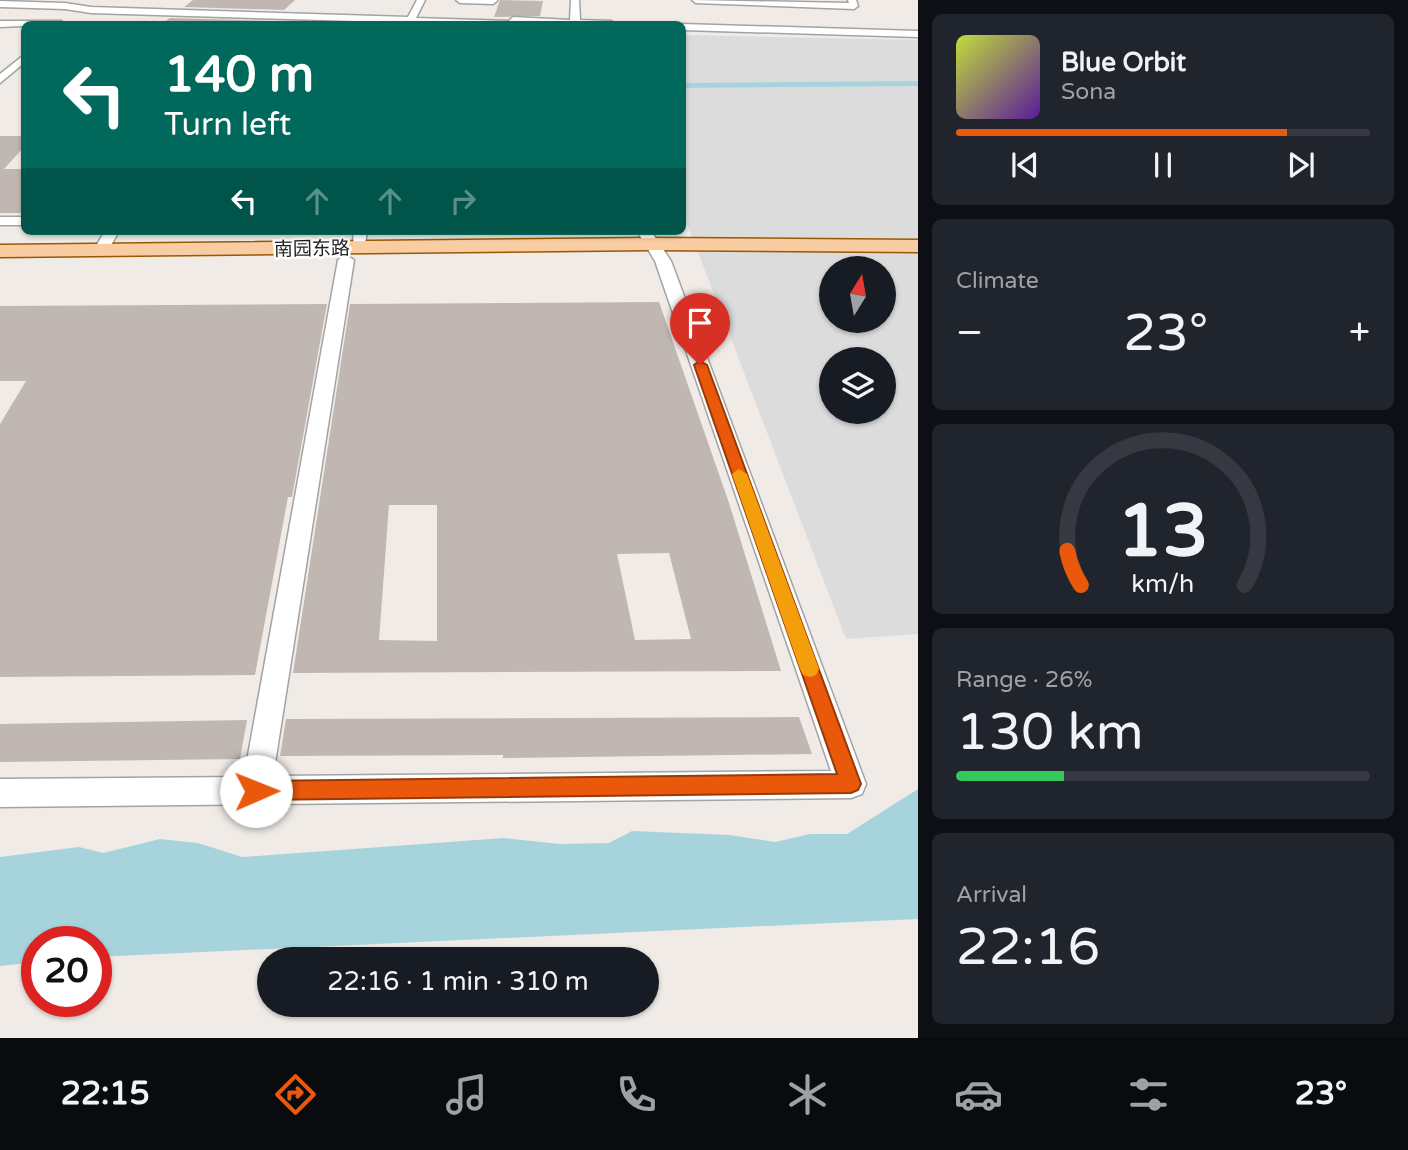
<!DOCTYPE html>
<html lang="en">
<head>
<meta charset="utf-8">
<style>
	body { margin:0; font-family:"Varela Round","Noto Sans SC",sans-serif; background:#20242c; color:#f1f3f6; height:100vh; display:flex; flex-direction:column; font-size:26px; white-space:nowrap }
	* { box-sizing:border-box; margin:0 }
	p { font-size:23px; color:#9ea1a6 }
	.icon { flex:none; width:38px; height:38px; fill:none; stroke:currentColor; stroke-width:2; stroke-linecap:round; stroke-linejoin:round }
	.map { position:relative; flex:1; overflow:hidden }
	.sheet { display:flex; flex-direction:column; gap:14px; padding:14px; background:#0d0f14; width:490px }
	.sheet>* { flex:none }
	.banner { position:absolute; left:21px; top:21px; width:665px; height:214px; border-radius:10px; box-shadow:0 2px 5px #0004; background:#00695c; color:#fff; overflow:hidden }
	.needle { width:46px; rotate:11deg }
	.tools { position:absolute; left:819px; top:256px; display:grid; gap:14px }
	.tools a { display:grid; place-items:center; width:77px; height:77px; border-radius:50%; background:#171b24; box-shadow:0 2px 5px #0004; font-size:35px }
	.speed { position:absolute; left:21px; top:926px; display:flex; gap:14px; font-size:35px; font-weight:700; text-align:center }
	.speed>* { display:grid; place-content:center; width:91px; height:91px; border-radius:50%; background:#171b24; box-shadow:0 2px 5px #0004; line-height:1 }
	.speed .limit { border:10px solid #d22; background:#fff; color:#111 }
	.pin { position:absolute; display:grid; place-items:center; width:60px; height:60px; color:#fff; margin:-72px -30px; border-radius:50% 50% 50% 0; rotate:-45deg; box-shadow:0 0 7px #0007 }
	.pin .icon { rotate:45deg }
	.me { position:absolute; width:77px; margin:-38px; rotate:89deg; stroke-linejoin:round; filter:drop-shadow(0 0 5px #0008) }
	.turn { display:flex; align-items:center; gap:24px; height:147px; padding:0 28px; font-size:32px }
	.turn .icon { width:91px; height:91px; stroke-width:2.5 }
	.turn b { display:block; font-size:49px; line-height:60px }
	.lanes { display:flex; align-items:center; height:66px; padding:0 28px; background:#0003; justify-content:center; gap:35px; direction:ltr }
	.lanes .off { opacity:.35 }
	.big { font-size:52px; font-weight:600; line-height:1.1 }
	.sheet .widget { flex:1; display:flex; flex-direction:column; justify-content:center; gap:10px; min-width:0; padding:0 24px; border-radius:10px; background:#20242c }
	.sheet .dial { align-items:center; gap:0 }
	.dial svg { height:182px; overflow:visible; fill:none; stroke:#363941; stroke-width:7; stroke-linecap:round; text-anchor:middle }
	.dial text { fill:#f1f3f6; stroke:none }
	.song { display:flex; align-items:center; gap:21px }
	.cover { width:84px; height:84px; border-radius:10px; background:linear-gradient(135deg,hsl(70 70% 55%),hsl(270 70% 35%)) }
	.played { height:7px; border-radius:4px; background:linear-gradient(90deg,#ea580c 80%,#363941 80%) }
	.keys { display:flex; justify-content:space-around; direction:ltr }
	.heat { display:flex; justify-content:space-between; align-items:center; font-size:38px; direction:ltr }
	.charge { height:10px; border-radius:5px; background:linear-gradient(90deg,#34c759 26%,#363941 0) }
	.trip { position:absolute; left:257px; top:947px; width:402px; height:70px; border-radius:35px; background:#171b24; box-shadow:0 2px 5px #0004; font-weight:600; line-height:70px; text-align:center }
	.menu { display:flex; height:112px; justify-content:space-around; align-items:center; background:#090b0e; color:#9ea1a6 }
	.menu .icon { width:49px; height:49px }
	.menu .selected { color:#ea580c }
	.menu b { font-size:32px; color:#f1f3f6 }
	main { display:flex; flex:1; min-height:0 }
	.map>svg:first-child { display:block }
	.residential { fill:#dddcdc; fill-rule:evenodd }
	.water { fill:#a7d4dc }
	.building { fill:#c0b7b2; fill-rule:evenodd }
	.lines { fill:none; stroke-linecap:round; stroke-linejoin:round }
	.minor-casing { stroke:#a3a3a3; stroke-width:3 }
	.major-casing { stroke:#965a04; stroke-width:3 }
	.minor { fill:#fff; fill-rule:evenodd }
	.major { fill:#f9cca1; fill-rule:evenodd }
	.route { fill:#ea580c; stroke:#983908; stroke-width:2 }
	.slow { fill:#f59e0b }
	.labels { text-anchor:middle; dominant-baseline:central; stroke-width:5; stroke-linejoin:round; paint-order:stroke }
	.far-street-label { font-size:19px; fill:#1f1f1f; stroke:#fff }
</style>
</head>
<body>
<main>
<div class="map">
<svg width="918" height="1038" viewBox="0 0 918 1038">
	<rect width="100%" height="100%" fill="#f0ebe6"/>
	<path class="residential" d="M683,35L918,40V634L846,639L683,213ZM831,268H884V320H831ZM831,359H884V411H831Z"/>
	<g class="water">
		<path d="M918,81V86L682,88L683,83Z"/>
		<path d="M918,789V919L96,957V942H37V962L0,966V857L79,847L103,853L160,839L198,843L242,857L504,838L560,844L609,843L632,831L730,835L775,842L810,834H847Z"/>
	</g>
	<g class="building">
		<path d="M193,0H295L284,10L184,7Z"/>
		<path d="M500,0L543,1L540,16L494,17Z"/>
		<path d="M170,18L274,21L253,22V24H161Z"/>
		<path d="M0,136H24V147L4,169H24V213H0Z"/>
		<path d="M659,302L729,503L781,671L293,673L350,304ZM389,505H437V641L379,640ZM669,553L691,639L635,640L617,554Z"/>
		<path d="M327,304L292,497H288L255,675L0,677V424L26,381H0V306Z"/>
		<path d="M799,717L812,754L503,758V755L280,756L286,719Z"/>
		<path d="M247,720L240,759L0,762V724Z"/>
	</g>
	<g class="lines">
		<defs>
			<g id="minor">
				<path d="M417,0H425L416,18L509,21L513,17L570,20L571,0H579L580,20L611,21L616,24H456L91,13L65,9L0,7V1L65,3L91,7L408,17Z"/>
				<path d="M456,0H497V1L493,4L460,3Z"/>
				<path d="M692,0L849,3L848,0H856L858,6L854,9L696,3Z"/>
				<path d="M0,21H61L66,24L0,27Z"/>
				<path d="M681,24H682L918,31V37L682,30Z"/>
				<path d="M24,55V63L0,83V74Z"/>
				<rect x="0" y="217" width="24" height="8"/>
				<path d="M105,231H119L106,254H96L93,251Z"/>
				<path d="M353,231H367L364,251H354Z"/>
				<path d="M637,231H651L671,261L866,784L862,794L851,798L0,807V779L244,777L338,260L346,255L354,260L273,776L831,771L655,261Z"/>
			</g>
			<path id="major" d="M651,238L918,240V252L651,250L0,257V245Z"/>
		</defs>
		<use href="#minor" class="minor-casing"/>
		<use href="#major" class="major-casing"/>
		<use href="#minor" class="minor"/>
		<use href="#major" class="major"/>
	</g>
	<path class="route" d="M700,361L707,365L861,784L858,790L851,793L256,800L249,798L246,791L249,784L256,781L837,774L694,365Z"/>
	<path class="slow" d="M739,469L747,474L819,669L816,675L810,677L803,675L800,669L732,474Z"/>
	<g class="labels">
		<g class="far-street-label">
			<text transform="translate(312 249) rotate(-1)">南园东路</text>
		</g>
	</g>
</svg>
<div class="tools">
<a><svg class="needle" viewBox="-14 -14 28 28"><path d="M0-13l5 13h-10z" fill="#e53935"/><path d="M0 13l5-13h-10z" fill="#9ea1a6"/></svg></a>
<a><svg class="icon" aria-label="layers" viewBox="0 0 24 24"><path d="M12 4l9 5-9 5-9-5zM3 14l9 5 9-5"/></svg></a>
</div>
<div class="speed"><div class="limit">20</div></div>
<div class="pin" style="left:700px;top:365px;background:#d93025"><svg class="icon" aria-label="arrive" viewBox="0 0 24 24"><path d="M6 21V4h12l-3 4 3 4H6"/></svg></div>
<svg class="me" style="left:256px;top:791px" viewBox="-20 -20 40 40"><circle r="19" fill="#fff"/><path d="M0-13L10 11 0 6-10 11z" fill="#ea580c"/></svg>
<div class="trip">22:16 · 1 min · 310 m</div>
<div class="banner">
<div class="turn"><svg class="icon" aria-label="left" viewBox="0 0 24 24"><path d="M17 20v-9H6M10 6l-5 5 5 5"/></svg><div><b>140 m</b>Turn left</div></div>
<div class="lanes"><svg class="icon" aria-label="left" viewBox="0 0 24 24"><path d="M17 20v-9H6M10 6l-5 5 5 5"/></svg><svg class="icon off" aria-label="ahead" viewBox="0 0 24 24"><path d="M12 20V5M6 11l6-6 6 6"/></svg><svg class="icon off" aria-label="ahead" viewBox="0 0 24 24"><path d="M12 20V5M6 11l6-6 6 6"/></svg><svg class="icon off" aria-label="right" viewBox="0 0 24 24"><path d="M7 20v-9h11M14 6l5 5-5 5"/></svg></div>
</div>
</div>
<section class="sheet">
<div class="widget">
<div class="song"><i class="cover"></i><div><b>Blue Orbit</b><p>Sona</p></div></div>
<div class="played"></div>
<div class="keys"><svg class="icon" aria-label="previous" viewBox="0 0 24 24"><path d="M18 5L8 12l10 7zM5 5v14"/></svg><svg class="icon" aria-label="pause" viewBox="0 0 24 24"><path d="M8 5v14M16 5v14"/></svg><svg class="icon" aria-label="next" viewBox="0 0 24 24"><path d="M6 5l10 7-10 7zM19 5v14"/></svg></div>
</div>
<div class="widget"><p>Climate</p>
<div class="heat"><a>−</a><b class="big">23°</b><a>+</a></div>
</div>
<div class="widget dial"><svg viewBox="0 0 100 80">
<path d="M14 69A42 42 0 1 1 86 69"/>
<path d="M14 69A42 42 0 0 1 8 54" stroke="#ea580c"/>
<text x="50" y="56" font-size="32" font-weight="700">13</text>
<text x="50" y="72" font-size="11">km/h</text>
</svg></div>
<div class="widget"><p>Range · 26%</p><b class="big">130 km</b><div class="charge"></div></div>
<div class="widget"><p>Arrival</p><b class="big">22:16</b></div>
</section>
</main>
<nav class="menu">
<b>22:15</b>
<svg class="icon selected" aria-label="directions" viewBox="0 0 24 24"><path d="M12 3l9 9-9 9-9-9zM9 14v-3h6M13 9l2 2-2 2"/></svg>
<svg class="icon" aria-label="music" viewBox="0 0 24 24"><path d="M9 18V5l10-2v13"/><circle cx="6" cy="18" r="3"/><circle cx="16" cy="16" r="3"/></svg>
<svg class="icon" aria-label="phone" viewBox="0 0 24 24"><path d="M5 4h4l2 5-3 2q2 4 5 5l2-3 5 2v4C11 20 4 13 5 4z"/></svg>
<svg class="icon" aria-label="climate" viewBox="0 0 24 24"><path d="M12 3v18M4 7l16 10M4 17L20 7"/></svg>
<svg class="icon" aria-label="car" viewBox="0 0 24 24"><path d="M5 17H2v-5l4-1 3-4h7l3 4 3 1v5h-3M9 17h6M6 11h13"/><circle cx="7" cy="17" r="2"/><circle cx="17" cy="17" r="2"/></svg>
<svg class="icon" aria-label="filters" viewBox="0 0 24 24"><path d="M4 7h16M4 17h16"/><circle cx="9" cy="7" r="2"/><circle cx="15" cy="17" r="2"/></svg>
<b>23°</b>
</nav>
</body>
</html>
